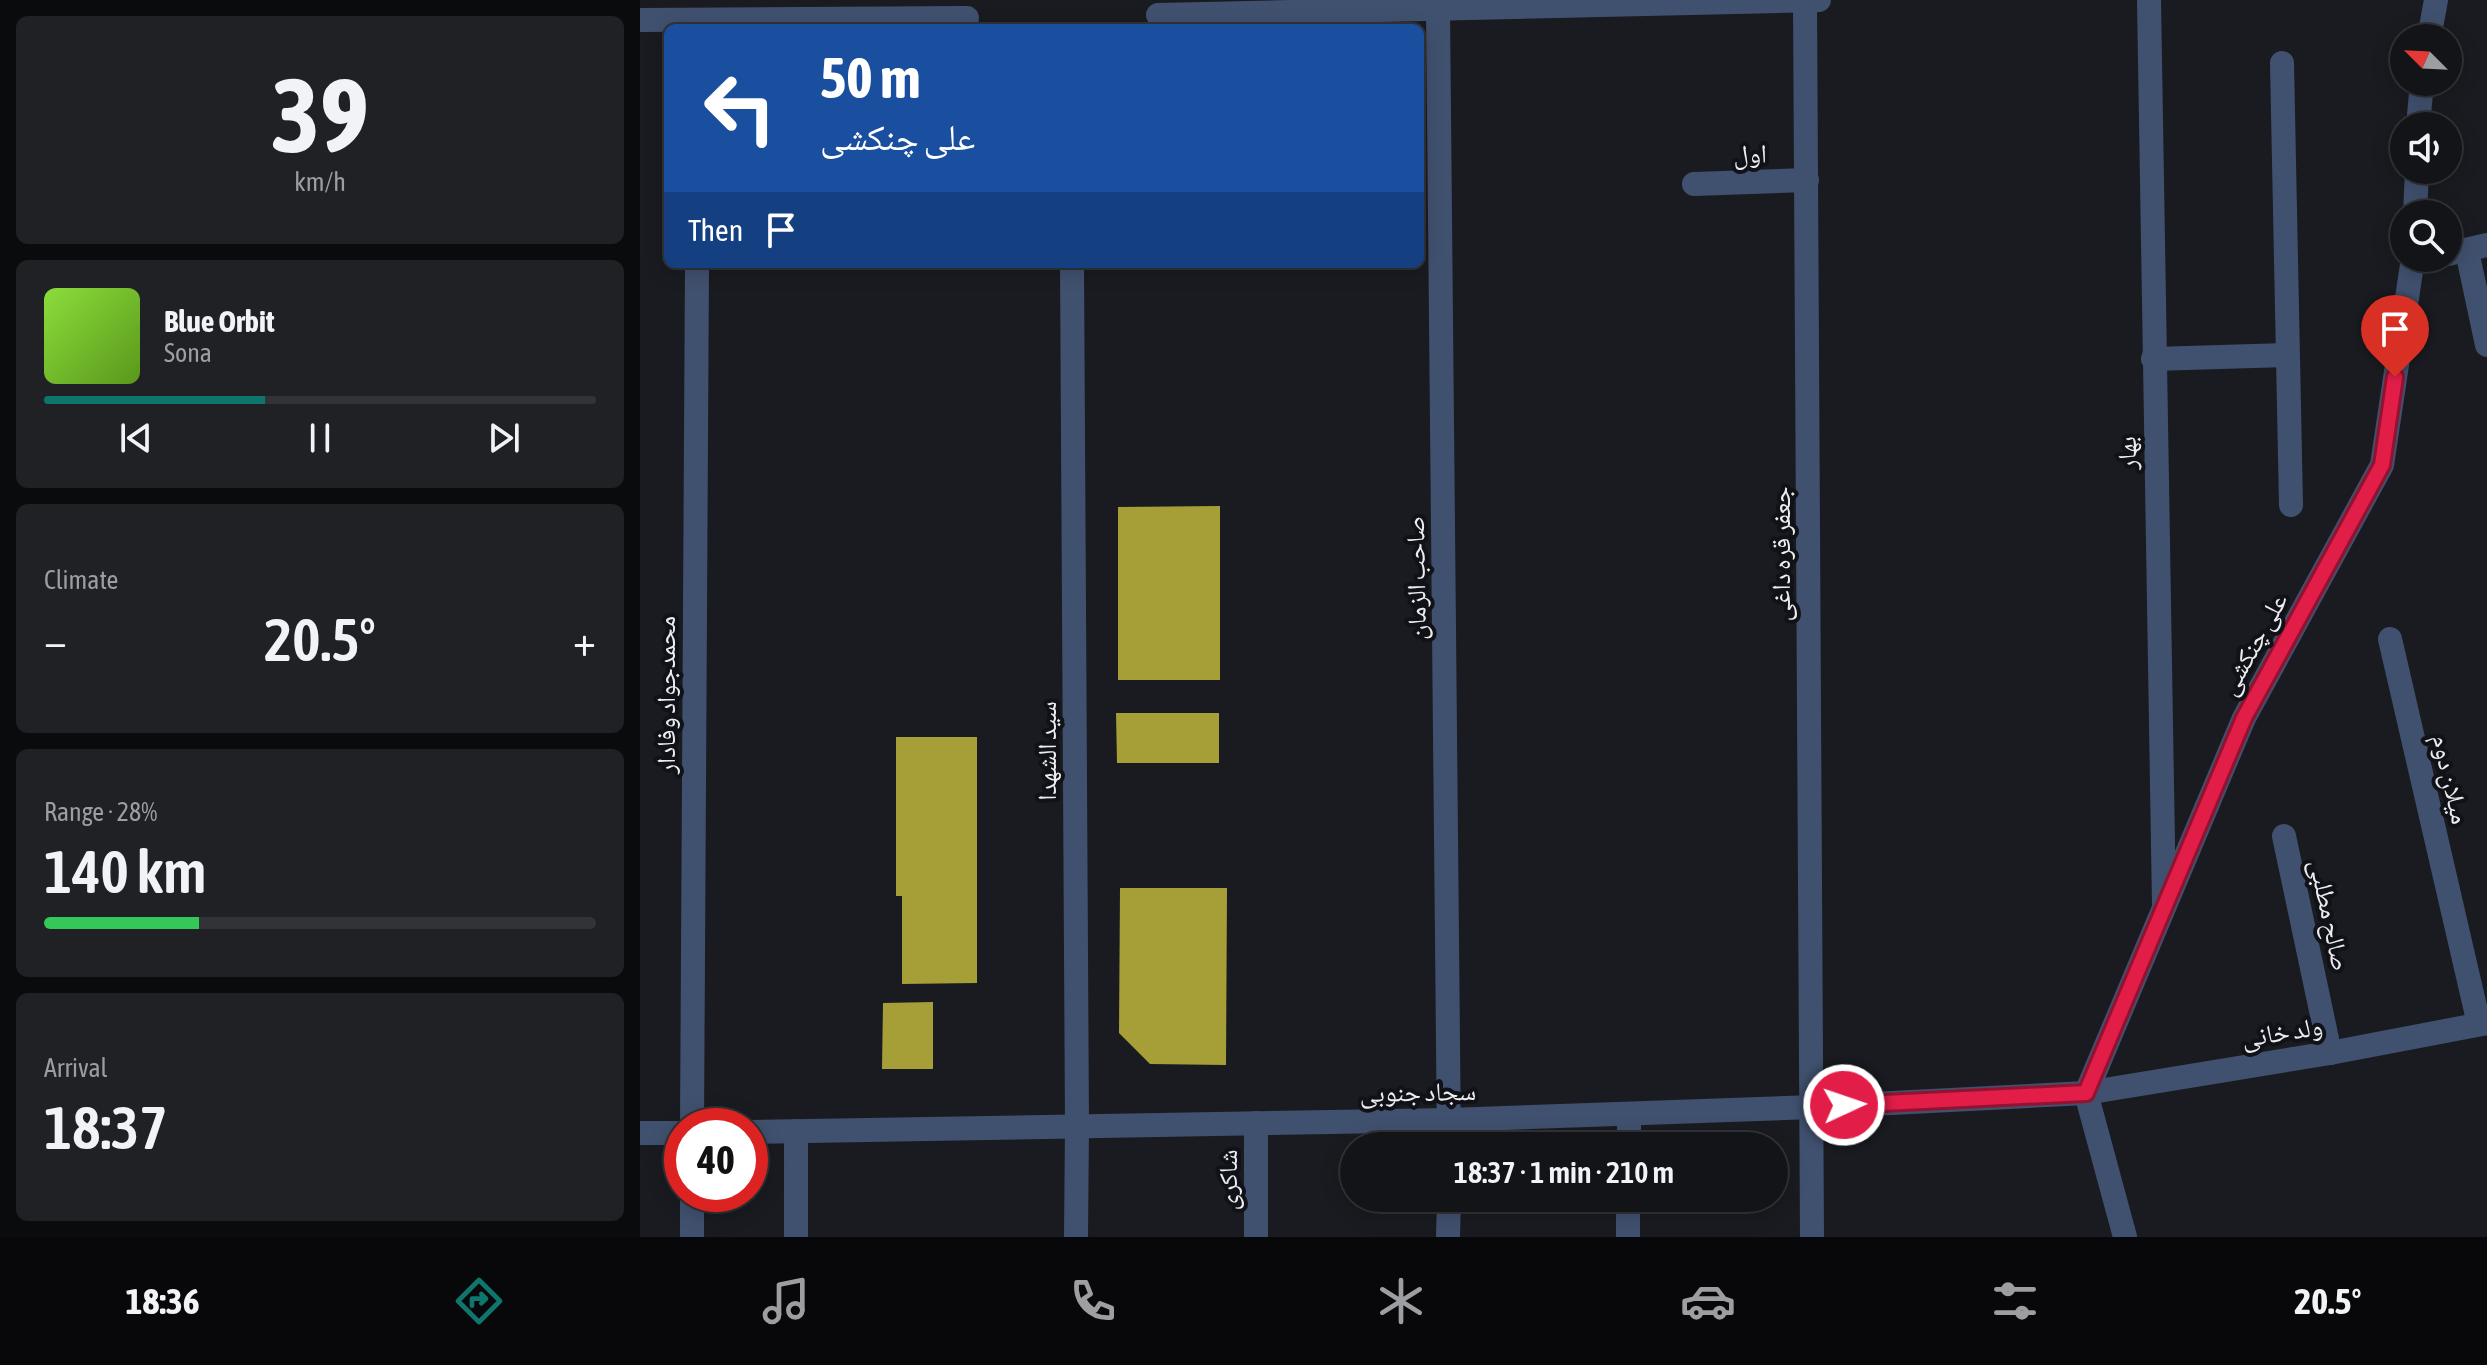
<!DOCTYPE html>
<html lang="en">
<head>
<meta charset="utf-8">
<style>
	body { margin:0; font-family:"Asap Condensed","Noto Naskh Arabic",sans-serif; background:#202125; color:#f1f3f6; height:100vh; display:flex; flex-direction:column; font-size:30px; white-space:nowrap }
	* { box-sizing:border-box; margin:0 }
	p { font-size:26px; color:#9d9ea2 }
	.icon { flex:none; width:44px; height:44px; fill:none; stroke:currentColor; stroke-width:2; stroke-linecap:round; stroke-linejoin:round }
	.map { position:relative; flex:1; overflow:hidden }
	.drawer { display:flex; flex-direction:column; gap:16px; padding:16px; background:#0a0b0d; width:640px }
	.drawer>* { flex:none }
	.guide { position:absolute; left:24px; top:24px; width:760px; height:244px; border-radius:12px; box-shadow:0 4px 20px #0003,0 0 0 2px #323337; background:#1a4fa0; color:#fff; overflow:hidden }
	.needle { width:52px; rotate:294deg }
	.fabs { position:absolute; left:1750px; top:24px; display:grid; gap:16px }
	.fabs a { display:grid; place-items:center; width:72px; height:72px; border-radius:50%; background:#131418; box-shadow:0 4px 20px #0003,0 0 0 2px #323337; font-size:40px }
	.speed { position:absolute; left:24px; top:1108px; display:flex; gap:16px; font-size:40px; font-weight:700; text-align:center }
	.speed>* { display:grid; place-content:center; width:104px; height:104px; border-radius:50%; background:#131418; box-shadow:0 4px 20px #0003,0 0 0 2px #323337; line-height:1 }
	.speed .limit { border:12px solid #d22; background:#fff; color:#111 }
	.pin { position:absolute; display:grid; place-items:center; width:68px; height:68px; color:#fff; margin:-82px -34px; border-radius:50% 50% 50% 0; rotate:-45deg; box-shadow:0 0 8px #0007 }
	.pin .icon { rotate:45deg }
	.me { position:absolute; width:88px; margin:-44px; rotate:87deg; stroke-linejoin:round; filter:drop-shadow(0 0 6px #0008) }
	.turn { display:flex; align-items:center; gap:28px; height:168px; padding:0 24px; font-size:36px }
	.turn .icon { width:104px; height:104px; stroke-width:2.5 }
	.turn b { display:block; font-size:56px; line-height:68px }
	.then { display:flex; align-items:center; height:76px; padding:0 24px; background:#0003; gap:16px; font-size:30px }
	.big { font-size:60px; font-weight:600; line-height:1.1 }
	.drawer .tile { flex:1; display:flex; flex-direction:column; justify-content:center; gap:12px; min-width:0; padding:0 28px; border-radius:12px; background:#202125 }
	.drawer .dial { align-items:center; gap:0 }
	.dial b { font-size:104px; line-height:1 }
	.song { display:flex; align-items:center; gap:24px }
	.cover { width:96px; height:96px; border-radius:12px; background:linear-gradient(135deg,hsl(90 70% 55%),hsl(90 70% 35%)) }
	.played { height:8px; border-radius:4px; background:linear-gradient(90deg,#0f766e 40%,#323337 40%) }
	.keys { display:flex; justify-content:space-around; direction:ltr }
	.heat { display:flex; justify-content:space-between; align-items:center; font-size:44px; direction:ltr }
	.charge { height:12px; border-radius:6px; background:linear-gradient(90deg,#34c759 28%,#323337 0) }
	.trip { position:absolute; left:700px; top:1132px; width:448px; height:80px; border-radius:40px; background:#131418; box-shadow:0 4px 20px #0003,0 0 0 2px #323337; font-weight:600; line-height:80px; text-align:center }
	.dock { display:flex; height:128px; justify-content:space-around; align-items:center; background:#08080a; color:#9d9ea2 }
	.dock .icon { width:56px; height:56px }
	.dock .current { color:#0f766e }
	.dock b { font-size:36px; color:#f1f3f6 }
	main { display:flex; flex:1; min-height:0 }
	.map>svg:first-child { display:block }
	.building { fill:#a69f38 }
	.lines { fill:none; stroke-linecap:round; stroke-linejoin:round }
	.minor { stroke:#40516f; stroke-width:24 }
	.tertiary { stroke:#40516f; stroke-width:24 }
	.route-casing { stroke:#92132f; stroke-width:20 }
	.route { stroke:#e11d48; stroke-width:14 }
	.labels { text-anchor:middle; dominant-baseline:central; stroke-width:8; stroke-linejoin:round; paint-order:stroke }
	.street-label { font-size:26px; fill:#ebedf1; stroke:#101217 }
</style>
</head>
<body>
<main>
<section class="drawer">
<div class="tile dial"><b>39</b><p>km/h</p></div>
<div class="tile">
<div class="song"><i class="cover"></i><div><b>Blue Orbit</b><p>Sona</p></div></div>
<div class="played"></div>
<div class="keys"><svg class="icon" aria-label="previous" viewBox="0 0 24 24"><path d="M18 5L8 12l10 7zM5 5v14"/></svg><svg class="icon" aria-label="pause" viewBox="0 0 24 24"><path d="M8 5v14M16 5v14"/></svg><svg class="icon" aria-label="next" viewBox="0 0 24 24"><path d="M6 5l10 7-10 7zM19 5v14"/></svg></div>
</div>
<div class="tile"><p>Climate</p>
<div class="heat"><a>−</a><b class="big">20.5°</b><a>+</a></div>
</div>
<div class="tile"><p>Range · 28%</p><b class="big">140 km</b><div class="charge"></div></div>
<div class="tile"><p>Arrival</p><b class="big">18:37</b></div>
</section>
<div class="map">
<svg width="1847" height="1237" viewBox="0 0 1847 1237">
	<rect width="100%" height="100%" fill="#191b20"/>
	<g class="building">
		<path d="M580,506V680H478V507Z"/>
		<path d="M476,713H579V763H477Z"/>
		<path d="M256,737H337V983L262,984V896H256Z"/>
		<path d="M480,888H587L586,1065L510,1064L479,1033Z"/>
		<path d="M293,1002V1069H242L243,1003Z"/>
	</g>
	<g class="lines">
		<g class="minor">
			<path d="M1165,0L1172,1237"/>
			<path d="M1509,0L1524,905"/>
			<path d="M798,10L809,1146"/>
			<path d="M1642,63L1651,505"/>
			<path d="M1054,184L1167,180"/>
			<path d="M1827,251L1847,345"/>
			<path d="M1513,359L1647,355"/>
			<path d="M1750,639L1839,1024"/>
			<path d="M1644,836L1690,1053"/>
			<path d="M1446,1093L1690,1053L1847,1023"/>
			<path d="M52,1126L57,264"/>
			<path d="M156,1131V1237"/>
			<path d="M989,1146V1114"/>
			<path d="M52,1237V1194"/>
			<path d="M616,1237V1123"/>
			<path d="M808,1237L809,1198"/>
			<path d="M988,1237V1198"/>
		</g>
		<g class="tertiary">
			<path d="M518,15L1179,0"/>
			<path d="M0,20L327,18"/>
			<path d="M1789,38L1796,0"/>
			<path d="M1778,126L1782,82"/>
			<path d="M1775,214L1777,170"/>
			<path d="M1808,254L1847,245"/>
			<path d="M432,264L437,1126L436,1237"/>
			<path d="M1446,1093L1604,718L1742,465L1773,258"/>
			<path d="M1446,1093L1485,1237"/>
			<path d="M110,1132L809,1120L1173,1107L1446,1093"/>
			<path d="M0,1133H42"/>
		</g>
	</g>
	<g class="lines">
		<defs>
			<path id="route" d="M1204,1105L1446,1093L1604,718L1742,465L1755,377"/>
		</defs>
		<use href="#route" class="route-casing"/>
		<use href="#route" class="route"/>
	</g>
	<g class="labels">
		<g class="street-label">
			<text transform="translate(1110 154) rotate(-2)">اول</text>
			<text transform="translate(1487 453) rotate(-91)">بهار</text>
			<text transform="translate(1141 554) rotate(-90)">جعفر قره داغی</text>
			<text transform="translate(776 578) rotate(-91)">صاحب الزمان</text>
			<text transform="translate(1613 644) rotate(-61)">علی چنکشی</text>
			<text transform="translate(26 695) rotate(-90)">محمدجواد وفادار</text>
			<text transform="translate(407 751) rotate(-90)">سید الشهدا</text>
			<text transform="translate(1811 779) rotate(77)">میلان دوم</text>
			<text transform="translate(1690 915) rotate(78)">صالح مطلبی</text>
			<text transform="translate(1642 1032) rotate(-9)">ولد خانی</text>
			<text transform="translate(778 1092) rotate(-1)">سجاد جنوبی</text>
			<text transform="translate(588 1180) rotate(-90)">شاکری</text>
		</g>
	</g>
</svg>
<div class="fabs">
<a><svg class="needle" viewBox="-14 -14 28 28"><path d="M0-13l5 13h-10z" fill="#e53935"/><path d="M0 13l5-13h-10z" fill="#9d9ea2"/></svg></a>
<a><svg class="icon" aria-label="sound" viewBox="0 0 24 24"><path d="M4 9h4l5-4v14l-5-4H4zM17 9q2 3 0 6"/></svg></a>
<a><svg class="icon" aria-label="search" viewBox="0 0 24 24"><circle cx="10" cy="10" r="6"/><path d="M15 15l6 6"/></svg></a>
</div>
<div class="speed"><div class="limit">40</div></div>
<div class="pin" style="left:1755px;top:377px;background:#d93025"><svg class="icon" aria-label="arrive" viewBox="0 0 24 24"><path d="M6 21V4h12l-3 4 3 4H6"/></svg></div>
<svg class="me" style="left:1204px;top:1105px" viewBox="-20 -20 40 40"><circle r="17" fill="#e11d48" stroke="#fff" stroke-width="3"/><path d="M0-11L8 9 0 5-8 9z" fill="#fff"/></svg>
<div class="trip">18:37 · 1 min · 210 m</div>
<div class="guide">
<div class="turn"><svg class="icon" aria-label="left" viewBox="0 0 24 24"><path d="M17 20v-9H6M10 6l-5 5 5 5"/></svg><div><b>50 m</b>علی چنکشی</div></div>
<div class="then">Then<svg class="icon" aria-label="arrive" viewBox="0 0 24 24"><path d="M6 21V4h12l-3 4 3 4H6"/></svg></div>
</div>
</div>
</main>
<nav class="dock">
<b>18:36</b>
<svg class="icon current" aria-label="directions" viewBox="0 0 24 24"><path d="M12 3l9 9-9 9-9-9zM9 14v-3h6M13 9l2 2-2 2"/></svg>
<svg class="icon" aria-label="music" viewBox="0 0 24 24"><path d="M9 18V5l10-2v13"/><circle cx="6" cy="18" r="3"/><circle cx="16" cy="16" r="3"/></svg>
<svg class="icon" aria-label="phone" viewBox="0 0 24 24"><path d="M5 4h4l2 5-3 2q2 4 5 5l2-3 5 2v4C11 20 4 13 5 4z"/></svg>
<svg class="icon" aria-label="climate" viewBox="0 0 24 24"><path d="M12 3v18M4 7l16 10M4 17L20 7"/></svg>
<svg class="icon" aria-label="car" viewBox="0 0 24 24"><path d="M5 17H2v-5l4-1 3-4h7l3 4 3 1v5h-3M9 17h6M6 11h13"/><circle cx="7" cy="17" r="2"/><circle cx="17" cy="17" r="2"/></svg>
<svg class="icon" aria-label="filters" viewBox="0 0 24 24"><path d="M4 7h16M4 17h16"/><circle cx="9" cy="7" r="2"/><circle cx="15" cy="17" r="2"/></svg>
<b>20.5°</b>
</nav>
</body>
</html>
